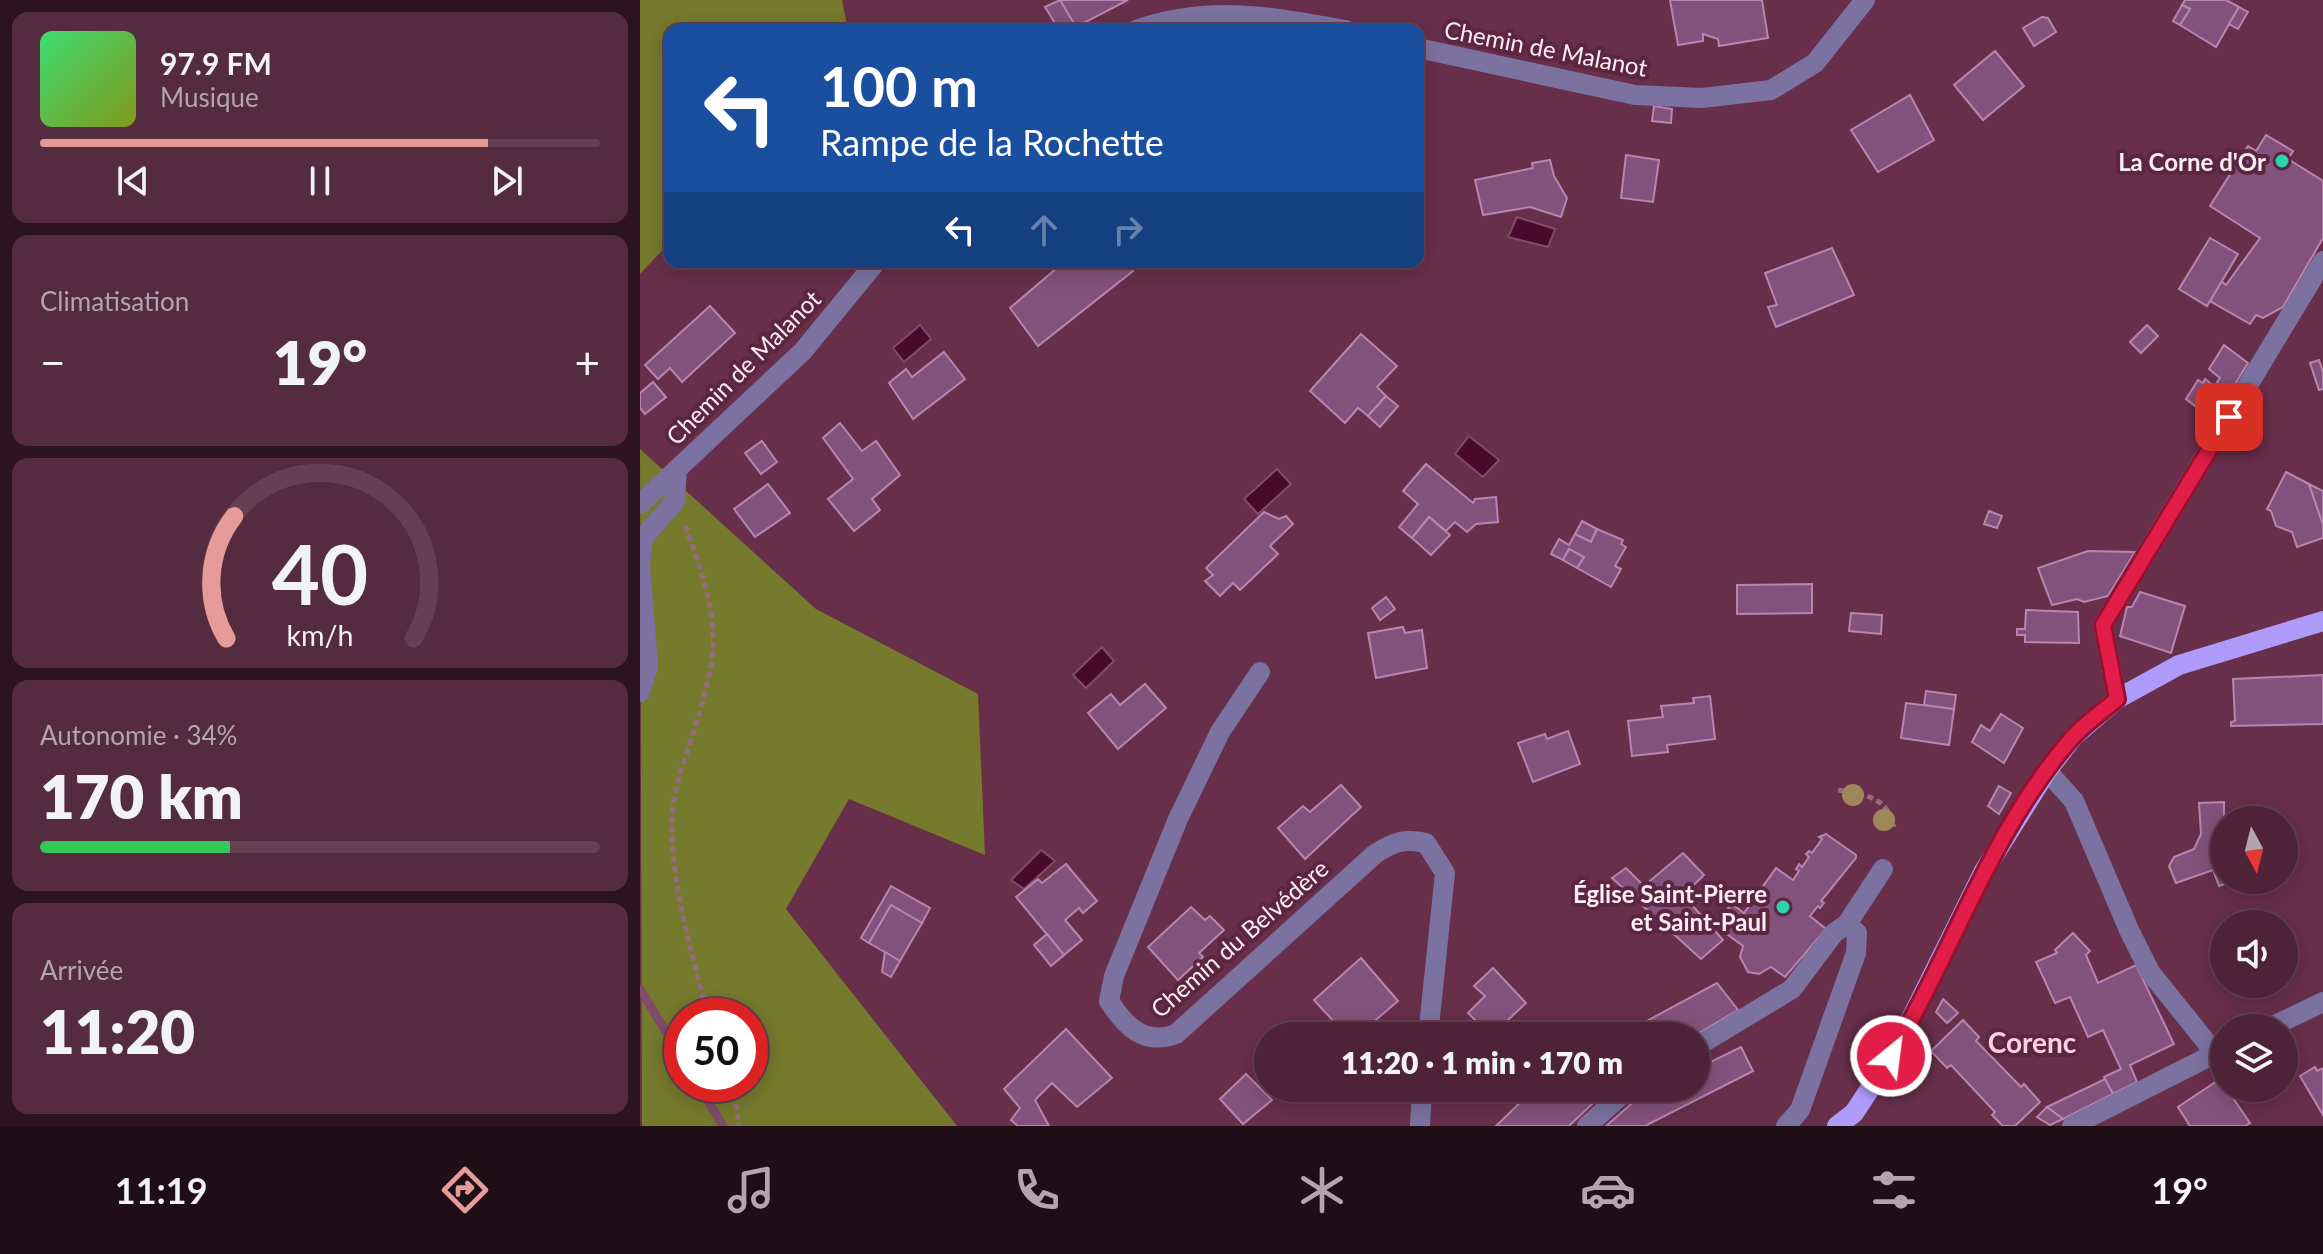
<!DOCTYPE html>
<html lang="fr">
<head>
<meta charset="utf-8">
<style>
	body { margin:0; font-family:Lato,sans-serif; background:#552b40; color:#f1f3f6; height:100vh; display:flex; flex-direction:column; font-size:30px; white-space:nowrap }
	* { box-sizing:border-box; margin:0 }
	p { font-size:26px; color:#b3a4ae }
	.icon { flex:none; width:44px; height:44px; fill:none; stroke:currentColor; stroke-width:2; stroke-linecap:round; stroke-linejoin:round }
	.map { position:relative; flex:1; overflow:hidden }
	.drawer { display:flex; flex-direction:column; gap:12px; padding:12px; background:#2b131f; width:640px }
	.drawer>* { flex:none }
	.guide { position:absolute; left:24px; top:24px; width:760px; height:244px; border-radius:16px; box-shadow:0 4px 20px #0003,0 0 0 2px #654053; background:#1a4fa0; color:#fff; overflow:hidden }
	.needle { width:52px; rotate:173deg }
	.controls { position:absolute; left:1570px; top:806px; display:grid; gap:16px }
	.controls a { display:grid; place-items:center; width:88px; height:88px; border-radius:50%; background:#4e2338; box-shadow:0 4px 20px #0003,0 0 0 2px #654053; font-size:40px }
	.speed { position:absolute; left:24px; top:998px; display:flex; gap:16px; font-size:40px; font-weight:700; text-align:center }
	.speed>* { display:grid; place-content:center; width:104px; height:104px; border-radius:50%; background:#4e2338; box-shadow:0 4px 20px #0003,0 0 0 2px #654053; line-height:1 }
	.speed .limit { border:12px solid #d22; background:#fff; color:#111 }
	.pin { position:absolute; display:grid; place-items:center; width:68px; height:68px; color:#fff; margin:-34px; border-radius:16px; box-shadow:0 4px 12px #0006 }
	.me { position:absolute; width:88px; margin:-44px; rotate:29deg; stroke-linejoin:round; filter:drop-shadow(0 0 6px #0008) }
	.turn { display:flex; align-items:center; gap:28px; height:168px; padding:0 24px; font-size:36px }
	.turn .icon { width:104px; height:104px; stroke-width:2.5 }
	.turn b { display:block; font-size:56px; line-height:68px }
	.lanes { display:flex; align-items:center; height:76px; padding:0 24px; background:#0003; justify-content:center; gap:40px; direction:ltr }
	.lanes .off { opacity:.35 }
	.big { font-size:60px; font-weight:800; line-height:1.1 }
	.drawer .widget { flex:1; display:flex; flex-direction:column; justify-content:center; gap:12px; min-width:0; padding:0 28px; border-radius:16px; background:#552b40 }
	.drawer .dial { align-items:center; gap:0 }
	.dial svg { height:208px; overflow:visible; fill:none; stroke:#654053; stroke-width:7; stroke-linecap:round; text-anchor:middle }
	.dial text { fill:#f1f3f6; stroke:none }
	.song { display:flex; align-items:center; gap:24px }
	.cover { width:96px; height:96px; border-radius:12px; background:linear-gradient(135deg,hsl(140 70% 55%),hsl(70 70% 35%)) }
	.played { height:8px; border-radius:4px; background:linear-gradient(90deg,#e69b98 80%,#654053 80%) }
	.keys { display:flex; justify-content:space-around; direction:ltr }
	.heat { display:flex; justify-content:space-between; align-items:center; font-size:44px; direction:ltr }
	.charge { height:12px; border-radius:6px; background:linear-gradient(90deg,#34c759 34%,#654053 0) }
	.trip { position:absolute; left:614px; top:1022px; width:456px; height:80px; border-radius:40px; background:#4e2338; box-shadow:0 4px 20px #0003,0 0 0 2px #654053; font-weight:800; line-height:80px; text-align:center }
	.tab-bar { display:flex; height:128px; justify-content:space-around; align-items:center; background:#1f0e16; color:#b3a4ae }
	.tab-bar .icon { width:56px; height:56px }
	.tab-bar .current { color:#e69b98 }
	.tab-bar b { font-size:36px; color:#f1f3f6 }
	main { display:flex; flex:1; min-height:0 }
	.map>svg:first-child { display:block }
	.forest { fill:#757a2c; fill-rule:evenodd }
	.water { fill:#49092d; stroke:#7f4d68; stroke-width:2 }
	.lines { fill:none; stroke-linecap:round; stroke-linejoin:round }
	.stream { stroke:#7f4d68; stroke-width:9 }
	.building { fill:#83527c; stroke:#b984b0; stroke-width:2 }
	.path { stroke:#976b7f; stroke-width:5; stroke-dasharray:6 4; stroke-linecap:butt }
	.minor { stroke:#7b72a1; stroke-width:20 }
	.major { stroke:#ae9bfa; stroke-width:20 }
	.tree { fill:#9e885a }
	.route-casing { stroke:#92132f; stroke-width:20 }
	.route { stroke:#e11d48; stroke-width:14 }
	.poi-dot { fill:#28d5ad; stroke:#5c2540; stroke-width:3 }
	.labels { text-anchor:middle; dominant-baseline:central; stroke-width:8; stroke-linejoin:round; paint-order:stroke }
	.street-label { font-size:24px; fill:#fcedf3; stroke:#5c2540 }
	.poi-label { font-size:24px; font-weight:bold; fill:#fcedf3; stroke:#5c2540; text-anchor:end }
	.quarter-label { font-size:28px; font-weight:bold; fill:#fbd1e2; stroke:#5c2540 }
</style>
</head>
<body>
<main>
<section class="drawer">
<div class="widget">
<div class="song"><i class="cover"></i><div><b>97.9 FM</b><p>Musique</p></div></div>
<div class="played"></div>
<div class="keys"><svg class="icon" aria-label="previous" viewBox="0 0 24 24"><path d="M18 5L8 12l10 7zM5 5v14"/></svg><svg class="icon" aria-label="pause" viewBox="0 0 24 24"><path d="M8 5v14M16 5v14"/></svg><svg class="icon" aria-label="next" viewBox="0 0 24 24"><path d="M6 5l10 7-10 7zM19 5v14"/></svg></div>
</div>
<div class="widget"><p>Climatisation</p>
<div class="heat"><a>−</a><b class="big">19°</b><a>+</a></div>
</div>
<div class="widget dial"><svg viewBox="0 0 100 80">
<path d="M14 69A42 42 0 1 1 86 69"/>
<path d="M14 69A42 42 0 0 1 17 22" stroke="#e69b98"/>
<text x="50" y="56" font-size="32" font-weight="700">40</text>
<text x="50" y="72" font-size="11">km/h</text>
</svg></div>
<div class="widget"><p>Autonomie · 34%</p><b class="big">170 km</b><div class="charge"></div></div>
<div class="widget"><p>Arrivée</p><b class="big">11:20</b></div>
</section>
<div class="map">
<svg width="1683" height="1126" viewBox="0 0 1683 1126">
	<rect width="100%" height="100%" fill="#682f4a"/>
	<g class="forest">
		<path d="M0,0H202L208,30H30V242L0,274Z"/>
		<path d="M0,449L176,609L338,694L345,855L209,799L146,909L317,1126H2ZM42,1016H110V1084H42Z"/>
	</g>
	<g class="water">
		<path d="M877,217L915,229L908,247L868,237Z"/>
		<path d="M280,325L291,339L264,362L253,348Z"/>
		<path d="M829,436L859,460L843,477L815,454Z"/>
		<path d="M637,469L651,484L618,514L604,499Z"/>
		<path d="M462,647L474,661L446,688L433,675Z"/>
		<path d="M401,850L415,861L384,889L371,880Z"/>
	</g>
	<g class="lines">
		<g class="stream">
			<path d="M0,989L42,1058"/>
			<path d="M58,1084L83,1126"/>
		</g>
	</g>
	<g class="building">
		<path d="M420,0H488L436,27Z"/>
		<path d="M420,0L436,27L432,30H419L405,7Z"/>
		<path d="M1030,0H1122L1128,38L1079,46L1078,39L1063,34V41L1038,45Z"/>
		<path d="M1545,0H1586L1599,7L1576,47L1540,25L1550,9L1542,5Z"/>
		<path d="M1542,5L1550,9L1540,25L1533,21Z"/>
		<path d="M1599,7L1608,12L1598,29L1589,24Z"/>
		<path d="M1402,17L1408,18L1416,32L1394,46L1383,28Z"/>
		<path d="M1355,51L1384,86L1343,120L1314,85Z"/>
		<path d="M1270,95L1294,140L1238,172L1211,130Z"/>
		<path d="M1014,106L1032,109L1031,123L1012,121Z"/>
		<path d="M1626,135L1653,151L1648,159L1683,181V238L1643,307L1623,318L1616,315L1610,324L1570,301L1581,281L1586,285L1620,238L1570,206L1608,146L1616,151Z"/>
		<path d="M986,155L1019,160L1013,202L981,198Z"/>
		<path d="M910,160L914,176L927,198L921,217L890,207L843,215L835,180L893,168L892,163Z"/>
		<path d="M1570,238L1598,254L1567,306L1539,289Z"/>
		<path d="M1192,248L1214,295L1136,327L1128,307L1137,305L1125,273Z"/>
		<path d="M424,262H486L493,271L398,346L370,308Z"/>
		<path d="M70,306L95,333L42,382L30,368L18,379L5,365Z"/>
		<path d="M1507,325L1518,336L1501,353L1490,342Z"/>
		<path d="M721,334L757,366L737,387L746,396L728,416L718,408L705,423L670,391Z"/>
		<path d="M1584,345L1608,363L1589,394L1577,382L1580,378L1569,369Z"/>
		<path d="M304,352L325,379L273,419L249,383L266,369L272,377Z"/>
		<path d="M1679,360L1683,372V389L1679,390L1670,363Z"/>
		<path d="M1565,379L1579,390L1575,395L1584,402L1573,420L1546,399L1558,380L1563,383Z"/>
		<path d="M13,382L26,397L5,414L0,408V393Z"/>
		<path d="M746,396L758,406L740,427L728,416Z"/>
		<path d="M200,423L222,451L236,441L260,475L232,499L240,510L214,531L188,499L213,479L183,438Z"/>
		<path d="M122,441L137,462L121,474L105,453Z"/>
		<path d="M786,464L833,503L835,499L856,497L858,522L836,524L827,532L815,522L806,531L789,517L772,538L759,527L778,504L763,491Z"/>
		<path d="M1646,472L1669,484L1683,524V538L1657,547L1652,532L1636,526L1631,511L1627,509Z"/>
		<path d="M128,484L150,513L115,537L94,509Z"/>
		<path d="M1669,484L1683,491V522H1682Z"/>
		<path d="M1349,511L1362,516L1357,528L1344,524Z"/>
		<path d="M624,512L639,519L646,516L653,524L630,546L638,554L600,590L593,583L580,596L565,581L573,575L566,568Z"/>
		<path d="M789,517L810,535L791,555L772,538Z"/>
		<path d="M942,521L957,529L951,542L935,534Z"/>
		<path d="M957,529L983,540L981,544L986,547L975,566L981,569L971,587L937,568L944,557L929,549L923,560L911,554L919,539L929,545L935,534L951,542Z"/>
		<path d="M929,549L944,557L937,568L923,560Z"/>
		<path d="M1448,551L1495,552L1468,596L1444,602L1437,599L1412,605L1398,568Z"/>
		<path d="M1172,584V613L1097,614V585Z"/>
		<path d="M1500,592L1545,606L1531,653L1480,636L1487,607H1492Z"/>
		<path d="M746,597L755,609L740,620L732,608Z"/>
		<path d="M1386,610L1438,612L1439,643L1385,642V635H1377V629H1385Z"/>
		<path d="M1211,613L1242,615L1241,634L1209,631Z"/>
		<path d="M763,627L765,633L782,630L787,668L736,678L728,633Z"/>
		<path d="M1683,675V724L1591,726V722L1595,721L1593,679Z"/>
		<path d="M505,684L526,708L478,749L448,713L471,694L480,705Z"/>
		<path d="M1286,691L1316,695L1314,709L1284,705Z"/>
		<path d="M1070,696L1075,739L1027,745L1028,752L992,756L988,721L1023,717L1021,706L1054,703L1053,698Z"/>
		<path d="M1266,703L1314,709L1309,745L1261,738Z"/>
		<path d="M1361,714L1383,728L1364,763L1332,742L1341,725L1350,731Z"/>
		<path d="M928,731L940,764L893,782L878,743L905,734L907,739Z"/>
		<path d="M701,785L721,807L665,859L638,828L663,806L670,812Z"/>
		<path d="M1359,786L1371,793L1359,814L1348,806Z"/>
		<path d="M1584,802V880H1595L1579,886L1573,870L1536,883L1529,866L1534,857L1554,849L1561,834L1559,803Z"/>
		<path d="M1186,834L1216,855V858L1181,901L1184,903L1180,908L1178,906L1170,916L1186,929L1145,977L1131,967L1119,974L1108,972L1100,957L1103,946L1084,932V913L1092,904L1104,913L1136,868L1153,880L1159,871L1156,869L1159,864L1162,867L1169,857L1166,854L1169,851L1172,853L1182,839L1179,837Z"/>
		<path d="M1043,853L1064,875L1043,895L1083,940L1061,959L972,878L986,868L1004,886Z"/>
		<path d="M426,864L457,901L443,913L439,908L425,920L442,940L424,955L376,897L398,879L402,883Z"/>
		<path d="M251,886L290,908L282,923L251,905L229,943L221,938Z"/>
		<path d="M251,905L282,923L260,961L229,943Z"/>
		<path d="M551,907L565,920L570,916L584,930L559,953L563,957L538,980L508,947Z"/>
		<path d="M1433,933L1450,951L1446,955L1458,983L1496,965L1534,1044L1490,1065L1497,1082L1473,1094L1464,1077L1481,1069L1463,1030L1448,1037L1430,997L1415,1003L1396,962L1417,953L1415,950Z"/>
		<path d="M407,934L424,955L411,966L394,945Z"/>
		<path d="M245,952L260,961L251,977L242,972Z"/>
		<path d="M721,958L758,1001L717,1036H707L674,1000Z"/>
		<path d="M853,968L886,1003L851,1036L828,1013L845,996L834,986Z"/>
		<path d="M1077,983L1098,1010L1054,1036H979Z"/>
		<path d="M1303,999L1318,1013L1307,1023L1296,1012Z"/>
		<path d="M1323,1020L1339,1037L1336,1041L1381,1087L1384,1084L1400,1102L1375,1126H1363L1352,1115L1355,1112L1311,1065L1307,1068L1291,1051Z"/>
		<path d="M927,1024L938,1036H914Z"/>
		<path d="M426,1029L472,1078L437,1107L412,1083L395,1100L409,1126H378L371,1120L380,1108L364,1089Z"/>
		<path d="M1101,1047L1113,1071L1005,1126H966L999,1097L1017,1088H1056V1069Z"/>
		<path d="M1675,1067L1677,1071L1683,1068V1115L1660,1076Z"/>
		<path d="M606,1074L632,1100L603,1124L580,1099Z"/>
		<path d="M1465,1079L1473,1094L1423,1119L1407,1107Z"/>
		<path d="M1580,1079L1610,1123L1605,1126H1550L1538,1107Z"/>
		<path d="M895,1088H969L929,1126H856Z"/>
		<path d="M1407,1107L1423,1119L1410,1125L1397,1117Z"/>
	</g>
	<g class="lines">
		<g class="path">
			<path d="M45,526C58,560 73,601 73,639C74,661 66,689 60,711C50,748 32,784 32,824C32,889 52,954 68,1016"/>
			<path d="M1198,790C1225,795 1247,796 1254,827"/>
			<path d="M93,1084L99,1126"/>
		</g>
		<g class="minor">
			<path d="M496,30C569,4 632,17 706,30"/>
			<path d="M778,48L995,95L1062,98L1131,90L1175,63L1225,0"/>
			<path d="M0,504L163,351L236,262"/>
			<path d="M620,672L580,732L538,819L474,976L469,1001C485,1026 504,1046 536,1034L735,854C753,842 765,838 786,843L805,873L788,1036"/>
			<path d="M0,692L8,666L0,564L3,538L35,501L37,469"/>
			<path d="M1477,699L1463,625L1683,261"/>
			<path d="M1407,771L1434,801L1489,930L1510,972L1575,1053"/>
			<path d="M1629,1028L1683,1002"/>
			<path d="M1056,1047L1152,989L1194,933L1207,924L1243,869"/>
			<path d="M780,1126L782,1088"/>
			<path d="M947,1126L989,1088"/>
			<path d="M1146,1126L1160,1110L1216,953L1217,933L1207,924"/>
			<path d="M1432,1126L1584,1049"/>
		</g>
		<path class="major" d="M1197,1126L1214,1113L1239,1075L1262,1037L1344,871L1407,771L1433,737L1477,699L1539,665L1683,621"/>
	</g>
	<g class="tree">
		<circle cx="1213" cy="795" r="11"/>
		<circle cx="1244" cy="820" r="11"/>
	</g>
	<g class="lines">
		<defs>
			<path id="route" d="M1251,1056C1312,953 1351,831 1431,739C1444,724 1462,712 1477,699L1463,625L1589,417"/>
		</defs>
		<use href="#route" class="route-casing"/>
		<use href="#route" class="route"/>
	</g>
	<g class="poi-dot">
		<circle cx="1642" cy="161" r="8"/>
		<circle cx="1143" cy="907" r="8"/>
	</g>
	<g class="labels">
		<g class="street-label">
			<text transform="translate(906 48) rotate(11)">Chemin de Malanot</text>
			<text transform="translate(103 367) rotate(-45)">Chemin de Malanot</text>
			<text transform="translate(599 938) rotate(-41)">Chemin du Belvédère</text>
		</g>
		<g class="poi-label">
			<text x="1626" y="161">La Corne d'Or</text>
			<text x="1127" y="893">Église Saint-Pierre<tspan x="1127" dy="28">et Saint-Paul</tspan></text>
		</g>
		<g class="quarter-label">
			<text x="1392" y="1042">Corenc</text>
		</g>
	</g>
</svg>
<div class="controls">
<a><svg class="needle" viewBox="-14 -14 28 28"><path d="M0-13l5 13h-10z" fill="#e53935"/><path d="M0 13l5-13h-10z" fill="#b3a4ae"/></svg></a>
<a><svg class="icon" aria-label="sound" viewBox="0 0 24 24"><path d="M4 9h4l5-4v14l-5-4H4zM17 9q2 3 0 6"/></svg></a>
<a><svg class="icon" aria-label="layers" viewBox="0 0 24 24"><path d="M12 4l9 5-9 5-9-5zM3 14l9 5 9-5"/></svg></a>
</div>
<div class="speed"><div class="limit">50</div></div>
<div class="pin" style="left:1589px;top:417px;background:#d93025"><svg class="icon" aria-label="arrive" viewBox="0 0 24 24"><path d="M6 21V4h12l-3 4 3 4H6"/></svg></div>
<svg class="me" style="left:1251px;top:1056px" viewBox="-20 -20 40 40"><circle r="17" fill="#e11d48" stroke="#fff" stroke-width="3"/><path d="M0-11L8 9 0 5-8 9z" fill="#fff"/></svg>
<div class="trip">11:20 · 1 min · 170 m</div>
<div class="guide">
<div class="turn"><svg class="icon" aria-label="left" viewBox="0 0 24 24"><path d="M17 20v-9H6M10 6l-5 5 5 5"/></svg><div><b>100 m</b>Rampe de la Rochette</div></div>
<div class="lanes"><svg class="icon" aria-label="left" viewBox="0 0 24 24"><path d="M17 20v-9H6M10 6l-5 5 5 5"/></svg><svg class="icon off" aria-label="ahead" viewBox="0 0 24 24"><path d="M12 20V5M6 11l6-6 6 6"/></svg><svg class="icon off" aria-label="right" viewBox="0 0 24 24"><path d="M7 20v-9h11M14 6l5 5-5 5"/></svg></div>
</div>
</div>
</main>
<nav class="tab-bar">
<b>11:19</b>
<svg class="icon current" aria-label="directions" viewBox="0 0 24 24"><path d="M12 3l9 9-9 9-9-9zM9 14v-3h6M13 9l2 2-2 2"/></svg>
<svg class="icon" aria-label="music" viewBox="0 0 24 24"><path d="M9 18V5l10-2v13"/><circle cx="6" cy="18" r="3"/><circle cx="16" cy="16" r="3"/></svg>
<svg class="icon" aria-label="phone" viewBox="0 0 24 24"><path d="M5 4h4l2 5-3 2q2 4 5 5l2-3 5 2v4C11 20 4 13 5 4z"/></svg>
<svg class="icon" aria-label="climate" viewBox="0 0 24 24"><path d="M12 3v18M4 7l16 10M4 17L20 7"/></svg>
<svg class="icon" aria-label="car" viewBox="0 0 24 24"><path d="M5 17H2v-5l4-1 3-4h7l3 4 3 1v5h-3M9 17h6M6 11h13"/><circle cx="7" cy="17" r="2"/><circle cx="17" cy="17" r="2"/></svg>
<svg class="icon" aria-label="filters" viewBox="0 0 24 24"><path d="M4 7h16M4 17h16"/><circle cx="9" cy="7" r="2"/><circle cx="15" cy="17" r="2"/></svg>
<b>19°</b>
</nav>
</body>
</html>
